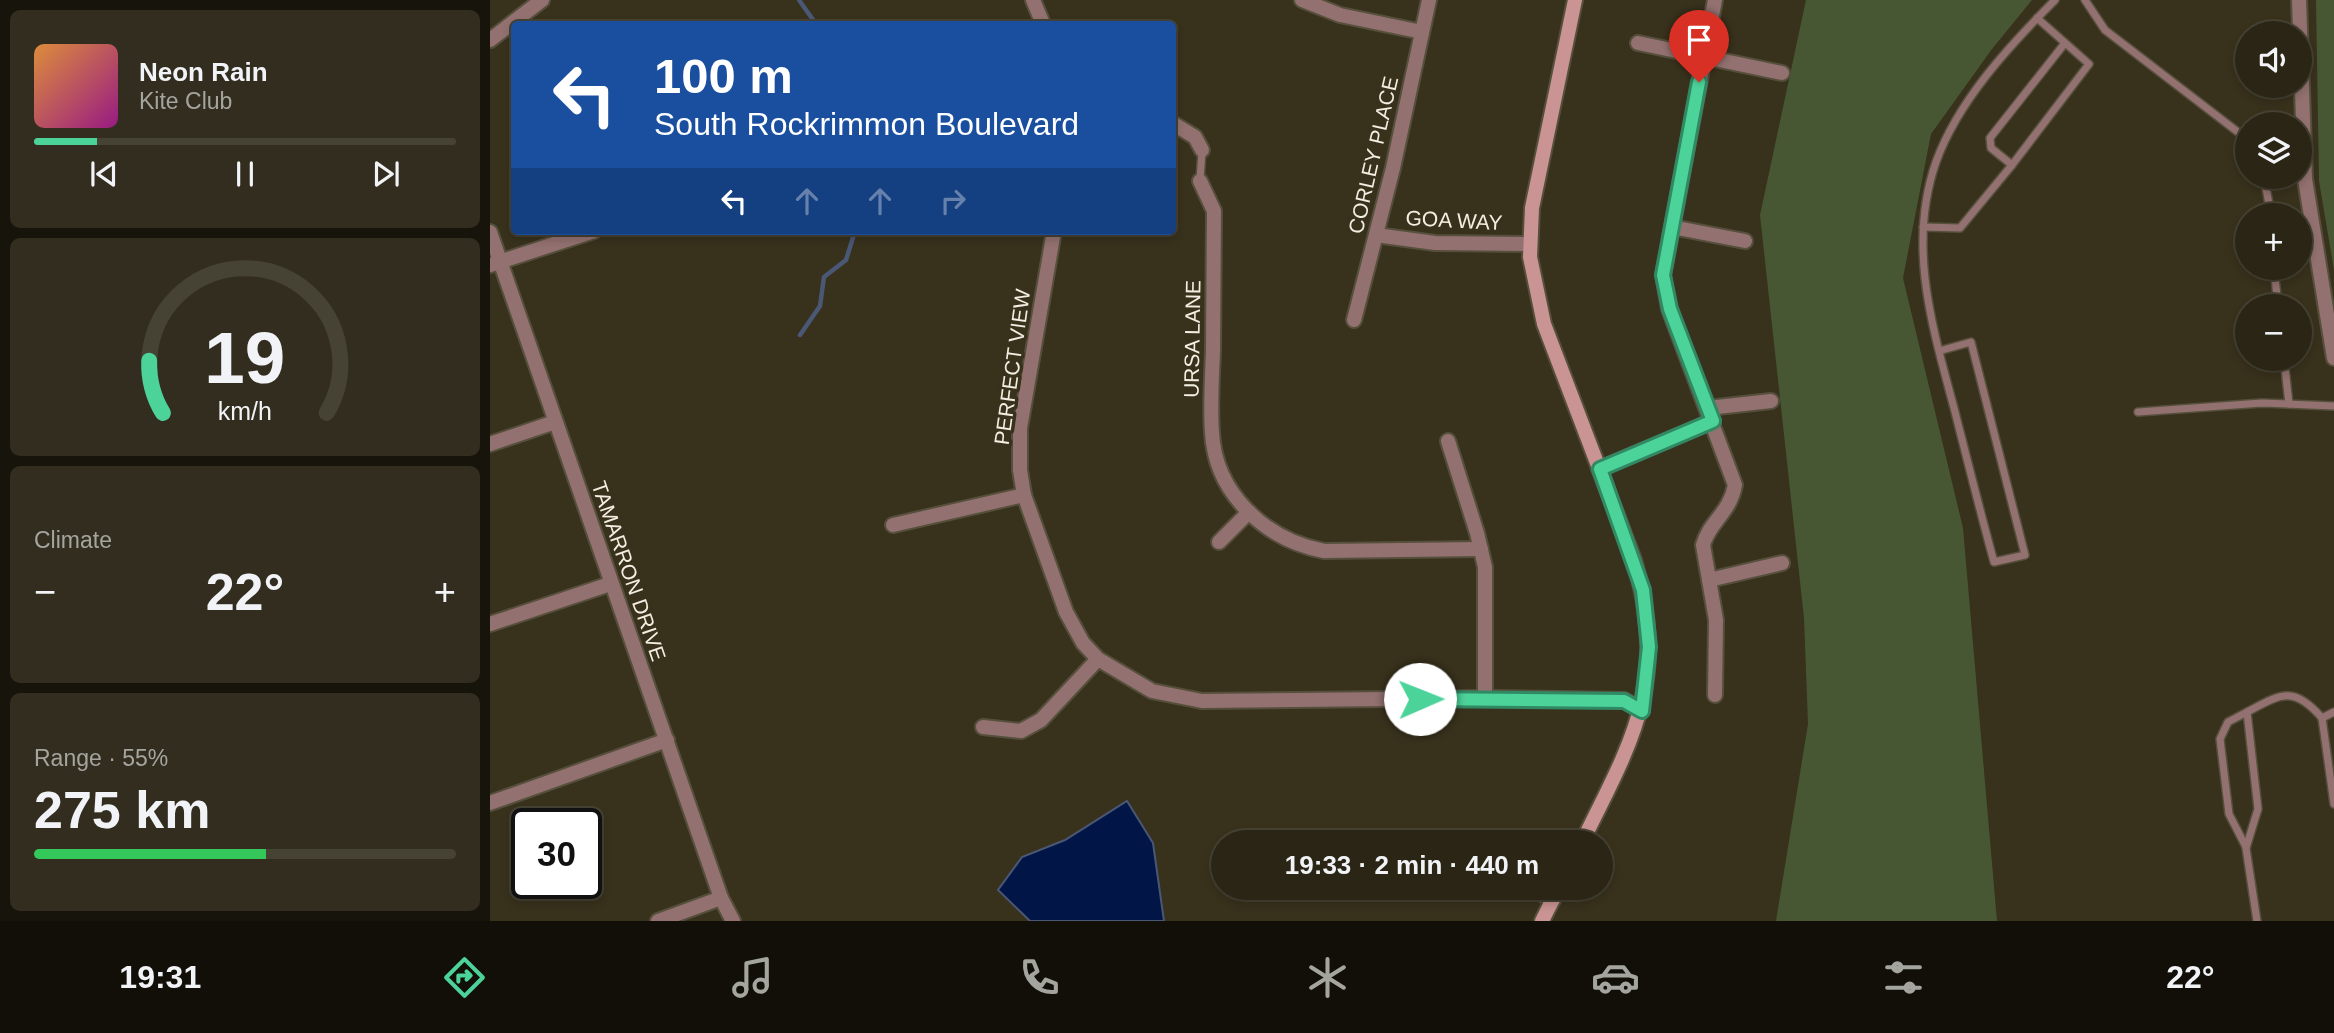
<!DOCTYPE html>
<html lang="en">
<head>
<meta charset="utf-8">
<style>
	body { margin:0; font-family:Arial,sans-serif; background:#322d1e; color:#f1f3f6; height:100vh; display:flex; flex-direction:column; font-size:26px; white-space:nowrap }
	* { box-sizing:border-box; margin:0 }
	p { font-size:23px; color:#a5a5a0 }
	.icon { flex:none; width:38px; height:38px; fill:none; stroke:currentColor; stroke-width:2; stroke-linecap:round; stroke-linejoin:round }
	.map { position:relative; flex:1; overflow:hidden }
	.drawer { display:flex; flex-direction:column; gap:10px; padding:10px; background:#17140c; width:490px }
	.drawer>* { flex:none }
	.hud { position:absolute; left:21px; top:21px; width:665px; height:214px; border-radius:7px; box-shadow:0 4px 10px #0003,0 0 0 2px #464234; background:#1a4fa0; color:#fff; overflow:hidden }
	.buttons { position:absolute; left:1745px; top:21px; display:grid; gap:14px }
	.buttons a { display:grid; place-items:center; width:77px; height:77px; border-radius:50%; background:#2a2515; box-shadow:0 4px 10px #0003,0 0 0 2px #464234; font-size:35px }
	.speed { position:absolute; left:21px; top:808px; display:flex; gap:14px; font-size:35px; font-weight:700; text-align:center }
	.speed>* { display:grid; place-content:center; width:91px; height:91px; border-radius:50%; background:#2a2515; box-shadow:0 4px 10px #0003,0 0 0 2px #464234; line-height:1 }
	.speed .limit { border:4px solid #111; border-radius:10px; background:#fff; color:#111 }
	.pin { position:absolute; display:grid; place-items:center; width:60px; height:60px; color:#fff; margin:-72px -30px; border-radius:50% 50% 50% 0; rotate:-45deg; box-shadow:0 0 7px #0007 }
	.pin .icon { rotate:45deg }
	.me { position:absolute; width:77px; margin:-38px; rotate:89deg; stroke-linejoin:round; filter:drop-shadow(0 0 5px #0008) }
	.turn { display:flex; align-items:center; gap:24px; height:147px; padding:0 28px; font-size:32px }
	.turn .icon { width:91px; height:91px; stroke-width:2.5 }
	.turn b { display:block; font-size:49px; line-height:60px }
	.lanes { display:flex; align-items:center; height:66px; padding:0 28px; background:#0003; justify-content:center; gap:35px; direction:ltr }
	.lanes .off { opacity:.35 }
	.big { font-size:52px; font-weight:800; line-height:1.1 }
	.drawer .widget { flex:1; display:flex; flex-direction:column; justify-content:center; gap:10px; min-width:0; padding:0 24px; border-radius:10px; background:#322d1e }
	.drawer .dial { align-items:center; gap:0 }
	.dial svg { height:182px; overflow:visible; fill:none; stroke:#464234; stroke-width:7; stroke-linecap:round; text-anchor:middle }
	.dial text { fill:#f1f3f6; stroke:none }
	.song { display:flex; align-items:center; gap:21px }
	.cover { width:84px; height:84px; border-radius:10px; background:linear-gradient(135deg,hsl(30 70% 55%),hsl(310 70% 35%)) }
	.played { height:7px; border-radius:4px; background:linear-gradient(90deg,#4cd39a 15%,#464234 15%) }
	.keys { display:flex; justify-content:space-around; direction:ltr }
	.heat { display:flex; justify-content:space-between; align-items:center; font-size:38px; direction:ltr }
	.charge { height:10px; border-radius:5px; background:linear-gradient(90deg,#34c759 55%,#464234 0) }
	.trip { position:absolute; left:721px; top:830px; width:402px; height:70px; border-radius:35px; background:#2a2515; box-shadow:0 4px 10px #0003,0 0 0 2px #464234; font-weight:800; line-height:70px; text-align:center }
	.dock { display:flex; height:112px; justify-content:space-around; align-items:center; background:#110f08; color:#a5a5a0 }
	.dock .icon { width:49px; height:49px }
	.dock .on { color:#4cd39a }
	.dock b { font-size:32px; color:#f1f3f6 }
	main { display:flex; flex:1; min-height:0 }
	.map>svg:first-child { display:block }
	.green { fill:#475733 }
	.water { fill:#011646; stroke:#4a5775; stroke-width:2 }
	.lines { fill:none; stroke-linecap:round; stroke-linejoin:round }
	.stream { stroke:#4a5775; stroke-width:4.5 }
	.service-casing { stroke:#564f3c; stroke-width:10 }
	.minor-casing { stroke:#564f3c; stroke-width:18 }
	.secondary-casing { stroke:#564f3c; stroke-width:18 }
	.service { stroke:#927170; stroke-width:7 }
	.minor { stroke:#927170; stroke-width:14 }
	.secondary { stroke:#c99493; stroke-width:14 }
	.route-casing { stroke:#318964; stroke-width:18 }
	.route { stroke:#4cd39a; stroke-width:12 }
	.labels { text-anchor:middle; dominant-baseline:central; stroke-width:7; stroke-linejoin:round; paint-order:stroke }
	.street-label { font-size:21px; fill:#f3eee2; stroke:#38311c }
</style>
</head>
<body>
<main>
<section class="drawer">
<div class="widget">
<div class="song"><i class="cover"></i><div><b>Neon Rain</b><p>Kite Club</p></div></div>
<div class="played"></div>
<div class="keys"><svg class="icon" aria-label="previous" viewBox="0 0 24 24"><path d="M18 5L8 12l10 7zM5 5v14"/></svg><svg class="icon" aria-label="pause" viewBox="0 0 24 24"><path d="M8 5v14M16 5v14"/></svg><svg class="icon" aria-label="next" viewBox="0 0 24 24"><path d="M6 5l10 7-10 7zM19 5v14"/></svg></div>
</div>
<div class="widget dial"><svg viewBox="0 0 100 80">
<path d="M14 69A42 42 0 1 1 86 69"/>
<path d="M14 69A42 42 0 0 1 8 46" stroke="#4cd39a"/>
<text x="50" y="56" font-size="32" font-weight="700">19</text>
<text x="50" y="72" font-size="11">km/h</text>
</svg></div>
<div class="widget"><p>Climate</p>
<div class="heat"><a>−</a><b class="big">22°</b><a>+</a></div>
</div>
<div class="widget"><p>Range · 55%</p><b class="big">275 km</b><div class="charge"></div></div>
</section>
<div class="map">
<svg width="1844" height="921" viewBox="0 0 1844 921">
	<rect width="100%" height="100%" fill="#38311c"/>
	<g class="green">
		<path d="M1316,0H1542L1502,49L1441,134L1413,278L1473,528L1507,921H1286L1318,724L1314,618L1270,215Z"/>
		<path d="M1826,0H1844V270L1829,181Z"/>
	</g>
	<path class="water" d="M637,801L663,843L674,921H540L508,890L532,857L575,840Z"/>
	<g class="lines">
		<g class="stream">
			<path d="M309,0L326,24"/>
			<path d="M310,335L330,306L334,277L356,260L365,231"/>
		</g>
		<defs>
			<g id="service">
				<path d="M1595,0L1615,30L1757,139"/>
				<path d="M1547,18L1599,64L1522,165L1501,148L1500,138L1575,43"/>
				<path d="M1774,177L1781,215"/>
				<path d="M710,180L712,151"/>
				<path d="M1433,227L1470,228L1522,165"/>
				<path d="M1784,268L1788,306"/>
				<path d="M1449,351L1481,342L1535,555L1504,562C1490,511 1477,459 1464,408C1442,326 1417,245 1446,162C1468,101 1519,46 1565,0"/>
				<path d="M1794,359L1799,404"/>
				<path d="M1648,412L1772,403L1844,406"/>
				<path d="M1832,718L1844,804"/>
				<path d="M1756,847L1739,814L1730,739L1738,722L1757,712"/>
				<path d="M1767,921L1756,848L1768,809L1757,712C1791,694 1803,685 1832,718L1844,712"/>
			</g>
			<g id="minor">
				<path d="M543,0L553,24"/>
				<path d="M812,0L850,15L932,32"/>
				<path d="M1809,0L1815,179L1844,358"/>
				<path d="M0,40L52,0"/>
				<path d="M1148,43L1292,73"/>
				<path d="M682,123L705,137L712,150"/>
				<path d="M710,181L724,211C724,258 723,305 723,351C722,378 720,405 722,432C725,494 776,540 834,551L991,549"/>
				<path d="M1182,227L1255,241"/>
				<path d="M564,231L530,428V470L534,495L576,612L593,643L608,659L662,691L712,701L995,698L1134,700L1152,711"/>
				<path d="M0,232L231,898L243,921"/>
				<path d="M886,235L945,243L1040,244"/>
				<path d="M0,265L104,231"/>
				<path d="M864,320L903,168L939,0"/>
				<path d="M1218,408L1281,401"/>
				<path d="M958,441L987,533L995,567V698"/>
				<path d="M0,444L65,422"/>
				<path d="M1109,469L1223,421"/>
				<path d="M403,525L534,495"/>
				<path d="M729,542L759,512"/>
				<path d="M1219,580L1292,563"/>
				<path d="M0,624L120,584"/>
				<path d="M1225,695L1226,620L1213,545C1219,522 1240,513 1245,485L1179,309L1173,275L1225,0"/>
				<path d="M493,727L531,731L551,720L608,659"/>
				<path d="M0,803L177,740"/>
				<path d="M1039,887L1063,900"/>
				<path d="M168,921L231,898"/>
			</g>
			<g id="secondary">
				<path d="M1085,0L1042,208L1040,257L1054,324L1144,560C1179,680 1144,738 1092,842"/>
				<path d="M1052,921L1069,887"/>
			</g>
		</defs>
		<use href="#service" class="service-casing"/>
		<use href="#minor" class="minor-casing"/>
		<use href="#secondary" class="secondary-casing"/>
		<use href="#service" class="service"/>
		<use href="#minor" class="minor"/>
		<use href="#secondary" class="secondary"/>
	</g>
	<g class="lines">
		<defs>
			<path id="route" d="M930,699L1134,701L1152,711L1159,647L1153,590L1110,469L1223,421L1180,309L1173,275L1209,82"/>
		</defs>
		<use href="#route" class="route-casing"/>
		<use href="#route" class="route"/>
	</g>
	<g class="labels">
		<g class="street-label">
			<text transform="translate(883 155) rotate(-77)">CORLEY PLACE</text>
			<text transform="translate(964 220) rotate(3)">GOA WAY</text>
			<text transform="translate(702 339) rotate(-89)">URSA LANE</text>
			<text transform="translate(522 367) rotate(-82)">PERFECT VIEW</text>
			<text transform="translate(139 571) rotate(71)">TAMARRON DRIVE</text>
		</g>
	</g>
</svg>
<div class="buttons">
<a><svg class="icon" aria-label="sound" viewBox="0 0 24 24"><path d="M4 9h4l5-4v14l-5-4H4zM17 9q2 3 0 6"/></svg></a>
<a><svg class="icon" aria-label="layers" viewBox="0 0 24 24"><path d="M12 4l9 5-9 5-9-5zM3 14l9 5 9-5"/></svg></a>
<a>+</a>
<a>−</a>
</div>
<div class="speed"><div class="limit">30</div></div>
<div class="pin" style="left:1209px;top:82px;background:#d93025"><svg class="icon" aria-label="arrive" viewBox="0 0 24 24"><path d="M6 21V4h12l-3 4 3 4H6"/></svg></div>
<svg class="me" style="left:930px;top:699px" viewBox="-20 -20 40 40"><circle r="19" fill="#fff"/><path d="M0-13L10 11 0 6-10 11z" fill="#4cd39a"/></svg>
<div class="trip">19:33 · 2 min · 440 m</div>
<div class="hud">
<div class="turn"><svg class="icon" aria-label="left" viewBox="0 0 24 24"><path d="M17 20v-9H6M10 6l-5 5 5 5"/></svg><div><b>100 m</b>South Rockrimmon Boulevard</div></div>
<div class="lanes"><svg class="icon" aria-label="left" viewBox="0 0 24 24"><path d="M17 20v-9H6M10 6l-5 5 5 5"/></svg><svg class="icon off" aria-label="ahead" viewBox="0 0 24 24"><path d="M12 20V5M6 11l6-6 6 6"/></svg><svg class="icon off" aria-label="ahead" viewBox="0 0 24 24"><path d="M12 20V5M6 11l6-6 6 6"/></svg><svg class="icon off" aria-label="right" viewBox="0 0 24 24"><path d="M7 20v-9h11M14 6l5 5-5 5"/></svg></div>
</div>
</div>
</main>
<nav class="dock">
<b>19:31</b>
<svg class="icon on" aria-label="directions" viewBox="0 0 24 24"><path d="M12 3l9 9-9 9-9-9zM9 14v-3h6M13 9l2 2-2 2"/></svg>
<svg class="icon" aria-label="music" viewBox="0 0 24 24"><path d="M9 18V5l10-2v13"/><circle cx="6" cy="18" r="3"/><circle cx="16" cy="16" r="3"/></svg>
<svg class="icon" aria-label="phone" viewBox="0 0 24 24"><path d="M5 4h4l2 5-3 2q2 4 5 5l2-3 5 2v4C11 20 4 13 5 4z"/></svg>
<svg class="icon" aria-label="climate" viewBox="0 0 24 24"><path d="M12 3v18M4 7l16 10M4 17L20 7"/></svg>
<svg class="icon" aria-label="car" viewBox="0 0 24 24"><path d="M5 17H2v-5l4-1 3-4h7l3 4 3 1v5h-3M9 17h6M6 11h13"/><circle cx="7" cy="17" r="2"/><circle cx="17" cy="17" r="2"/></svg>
<svg class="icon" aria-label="filters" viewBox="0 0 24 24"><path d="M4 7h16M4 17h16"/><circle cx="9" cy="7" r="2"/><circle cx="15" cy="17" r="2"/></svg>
<b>22°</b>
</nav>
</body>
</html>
